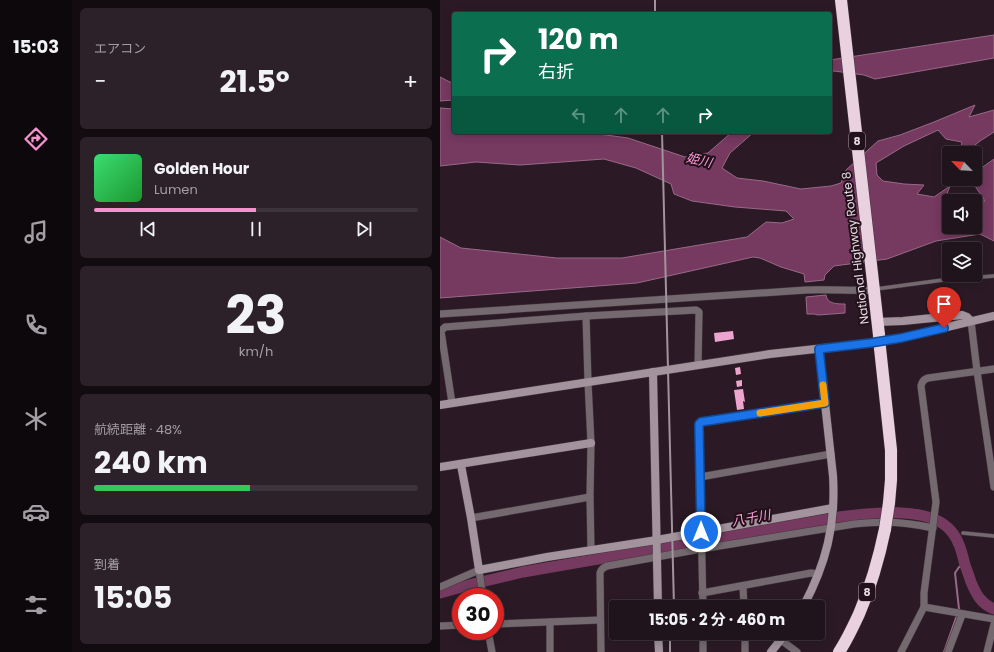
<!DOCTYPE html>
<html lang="ja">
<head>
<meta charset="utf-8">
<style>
	body { margin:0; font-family:Poppins,"Noto Sans JP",sans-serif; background:#2d2129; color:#f1f3f6; height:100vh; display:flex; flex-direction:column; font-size:15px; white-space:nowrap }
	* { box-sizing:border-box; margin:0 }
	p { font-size:13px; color:#a29ea3 }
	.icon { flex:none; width:22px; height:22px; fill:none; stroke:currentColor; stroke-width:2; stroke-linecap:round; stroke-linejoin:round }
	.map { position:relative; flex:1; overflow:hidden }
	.side { display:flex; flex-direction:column; gap:8px; padding:8px; background:#120b0f; width:368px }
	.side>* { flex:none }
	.banner { position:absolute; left:12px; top:12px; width:380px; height:122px; border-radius:4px; box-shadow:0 2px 10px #0003,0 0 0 1px #3d333b; background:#0b6e4f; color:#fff; overflow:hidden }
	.needle { width:26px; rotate:295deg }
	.tools { position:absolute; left:502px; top:146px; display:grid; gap:8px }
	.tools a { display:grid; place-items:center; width:40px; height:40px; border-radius:4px; background:#20141c; box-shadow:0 2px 10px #0003,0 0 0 1px #3d333b; font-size:20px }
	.speed { position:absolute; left:12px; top:588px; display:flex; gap:8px; font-size:20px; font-weight:700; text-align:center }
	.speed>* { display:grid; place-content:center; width:52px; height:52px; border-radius:50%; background:#20141c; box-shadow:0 2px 10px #0003,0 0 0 1px #3d333b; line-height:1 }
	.speed .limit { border:6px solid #d22; background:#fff; color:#111 }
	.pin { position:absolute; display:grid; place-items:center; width:34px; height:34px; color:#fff; margin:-41px -17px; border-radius:50% 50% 50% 0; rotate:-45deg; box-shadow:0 0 4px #0007 }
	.pin .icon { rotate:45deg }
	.me { position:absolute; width:44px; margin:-22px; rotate:0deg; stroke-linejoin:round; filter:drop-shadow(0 0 3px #0008) }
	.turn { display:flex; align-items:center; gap:14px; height:84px; padding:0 20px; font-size:18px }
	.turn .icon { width:52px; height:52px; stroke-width:2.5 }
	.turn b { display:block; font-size:28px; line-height:34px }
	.lanes { display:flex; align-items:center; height:38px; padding:0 20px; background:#0003; justify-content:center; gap:20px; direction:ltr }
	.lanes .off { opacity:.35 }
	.big { font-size:30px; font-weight:700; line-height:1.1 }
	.side .card { flex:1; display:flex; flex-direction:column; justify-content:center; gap:6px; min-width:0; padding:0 14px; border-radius:6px; background:#2d2129 }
	.side .dial { align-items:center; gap:0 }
	.dial b { font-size:52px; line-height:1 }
	.song { display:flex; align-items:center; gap:12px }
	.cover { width:48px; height:48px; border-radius:6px; background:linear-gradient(135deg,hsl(140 70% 55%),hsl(130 70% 35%)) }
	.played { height:4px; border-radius:2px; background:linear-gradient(90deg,#f690cf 50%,#3d333b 50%) }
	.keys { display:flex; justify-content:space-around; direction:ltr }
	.heat { display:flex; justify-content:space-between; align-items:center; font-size:22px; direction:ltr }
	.charge { height:6px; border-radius:3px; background:linear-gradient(90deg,#34c759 48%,#3d333b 0) }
	.trip { position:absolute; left:169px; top:600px; width:216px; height:40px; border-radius:4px; background:#20141c; box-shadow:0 2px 10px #0003,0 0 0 1px #3d333b; font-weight:700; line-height:40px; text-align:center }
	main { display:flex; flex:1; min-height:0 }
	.dock { display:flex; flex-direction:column; width:72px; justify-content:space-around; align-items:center; background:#0d080b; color:#a29ea3 }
	.dock .icon { width:28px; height:28px }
	.dock .on { color:#f690cf }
	.dock b { font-size:18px; color:#f1f3f6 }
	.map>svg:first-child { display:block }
	.water { fill:#763960; stroke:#986a87; fill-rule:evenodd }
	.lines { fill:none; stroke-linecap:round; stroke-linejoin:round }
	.stream { stroke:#986a87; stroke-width:2 }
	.river { stroke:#763960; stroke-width:11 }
	.building { fill:#eda5d0 }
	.lane-casing { stroke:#45353f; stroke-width:4.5 }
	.street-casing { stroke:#45353f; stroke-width:8 }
	.secondary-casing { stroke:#45353f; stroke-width:9 }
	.highway-casing { stroke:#45353f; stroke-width:13 }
	.lane { stroke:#73696f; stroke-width:3.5 }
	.street { stroke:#73696f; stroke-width:7 }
	.secondary { stroke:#a3939c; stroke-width:8 }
	.highway { stroke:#ead1df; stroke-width:12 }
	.rail { stroke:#a2949c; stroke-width:2 }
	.highway-bridge-casing { stroke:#45353f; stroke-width:13; stroke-linecap:butt }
	.highway-bridge { stroke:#ead1df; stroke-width:12 }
	.route-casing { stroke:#114b97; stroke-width:10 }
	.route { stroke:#1a73e8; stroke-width:7 }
	.slow { stroke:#f59e0b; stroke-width:7 }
	.labels { text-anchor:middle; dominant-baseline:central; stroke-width:4; stroke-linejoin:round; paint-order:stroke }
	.shield { fill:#22111b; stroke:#ac9ea6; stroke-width:1 }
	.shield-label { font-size:11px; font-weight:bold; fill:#e7dbe2 }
	.street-label { font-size:12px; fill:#e7dbe2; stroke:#22111b }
	.water-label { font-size:13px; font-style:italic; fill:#fa9dd6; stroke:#22111b }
</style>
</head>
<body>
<main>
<nav class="dock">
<b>15:03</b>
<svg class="icon on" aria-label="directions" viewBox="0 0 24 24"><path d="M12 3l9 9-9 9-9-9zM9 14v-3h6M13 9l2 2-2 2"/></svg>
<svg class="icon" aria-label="music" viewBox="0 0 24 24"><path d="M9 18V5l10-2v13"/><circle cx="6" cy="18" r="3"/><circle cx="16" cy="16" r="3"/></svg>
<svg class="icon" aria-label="phone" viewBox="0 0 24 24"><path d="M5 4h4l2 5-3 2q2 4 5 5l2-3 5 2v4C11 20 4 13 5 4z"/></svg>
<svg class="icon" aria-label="climate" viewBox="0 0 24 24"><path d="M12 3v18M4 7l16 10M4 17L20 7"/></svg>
<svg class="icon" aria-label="car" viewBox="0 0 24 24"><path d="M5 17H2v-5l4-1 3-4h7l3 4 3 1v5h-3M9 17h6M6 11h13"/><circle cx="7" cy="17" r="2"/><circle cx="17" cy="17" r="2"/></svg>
<svg class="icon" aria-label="filters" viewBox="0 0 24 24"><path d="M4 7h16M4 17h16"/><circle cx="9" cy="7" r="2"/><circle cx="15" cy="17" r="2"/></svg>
</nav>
<section class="side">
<div class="card"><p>エアコン</p>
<div class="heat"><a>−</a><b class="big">21.5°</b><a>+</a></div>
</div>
<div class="card">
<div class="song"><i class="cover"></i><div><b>Golden Hour</b><p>Lumen</p></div></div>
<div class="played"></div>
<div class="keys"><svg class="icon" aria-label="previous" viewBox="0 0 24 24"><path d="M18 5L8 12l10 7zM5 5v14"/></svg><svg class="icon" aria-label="pause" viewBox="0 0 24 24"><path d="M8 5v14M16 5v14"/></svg><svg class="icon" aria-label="next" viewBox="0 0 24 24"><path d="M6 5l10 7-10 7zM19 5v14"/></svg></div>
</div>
<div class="card dial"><b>23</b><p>km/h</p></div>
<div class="card"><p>航続距離 · 48%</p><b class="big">240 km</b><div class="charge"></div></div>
<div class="card"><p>到着</p><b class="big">15:05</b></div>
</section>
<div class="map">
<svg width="554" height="652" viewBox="0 0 554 652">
	<rect width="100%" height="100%" fill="#2b1a25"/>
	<g class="water">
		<path d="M554,35V58L435,79L424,75L394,71L390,73V60Z"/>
		<path d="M0,77L10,82L14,83V100L0,101Z"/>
		<path d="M535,105L529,117L554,110V132L540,141L525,153H520L522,142L506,139L498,130L464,146L436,163L437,175L443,181L464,184L484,185L477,194L494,197L510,186L505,199L523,201H545L535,186L540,169L554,159V241L540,234L496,241L447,259L394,266L385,275L384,280L365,282L364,274L341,267L320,258L313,257L197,283L0,298V237L21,248L117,258H182L307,237L326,222L342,223L354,219L346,211L295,207L252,201L234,194L231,184L196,168L164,159L80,165L36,162L0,166V108L14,109V132H144L188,138L245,157L268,153L292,132H314L290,153L282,168L297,178L323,181L361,189L391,186L401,183L406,170L438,141L460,135L494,122ZM509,201H535V227H509Z"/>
		<path d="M386,295C387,304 397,304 405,304V313L378,315L374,314H367L366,297Z"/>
	</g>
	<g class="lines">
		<g class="stream">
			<path d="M519,611V609L515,573L519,567L525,565"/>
			<path d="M504,652L517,615"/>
		</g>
		<path class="river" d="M0,593L37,583L83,572L399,517C429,513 490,505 511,531C519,540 522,553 525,565C527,570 529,576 531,582C536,594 541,604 554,609"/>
	</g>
	<g class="building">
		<path d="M293,331L294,339L275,342L274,333Z"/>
		<path d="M300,367L301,374L296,375L295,368Z"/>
		<path d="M302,380V386L297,387L296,381Z"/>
		<path d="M303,389L305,402L303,401L304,409L297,410L294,390Z"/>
	</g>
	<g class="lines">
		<defs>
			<g id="lane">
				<path d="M436,289L503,280L554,276"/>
				<path d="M523,533L554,536"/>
			</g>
			<g id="street">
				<path d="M0,314L366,290C388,289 411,291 433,290"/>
				<path d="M146,316L148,382L151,443L150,497L151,550"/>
				<path d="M531,321L537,371L554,487"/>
				<path d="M12,403L1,331L5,327L146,316L256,310L259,312L258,365"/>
				<path d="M261,422L259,424V427L263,607"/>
				<path d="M260,477L391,454"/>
				<path d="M31,518L150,497"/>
				<path d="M303,586L304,607"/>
				<path d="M0,587L39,570L43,597"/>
				<path d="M262,593L371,573L378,574"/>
				<path d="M484,607L554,619"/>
				<path d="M110,622V652"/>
				<path d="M55,624L160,620"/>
				<path d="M0,626L21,625"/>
				<path d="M48,631L52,652"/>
				<path d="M263,633V652"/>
				<path d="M305,633V652"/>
				<path d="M341,640L357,652"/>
				<path d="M161,652L160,573C161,569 163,568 167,566L261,549L414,524C440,521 467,522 493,528"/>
				<path d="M461,652L484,607V593L496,502L481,386C482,381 484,379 488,378L554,369"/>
				<path d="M508,652L522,615"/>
				<path d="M547,652L554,624"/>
			</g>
			<g id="secondary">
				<path d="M437,322L463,321L522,315L527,317L531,321"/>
				<path d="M213,372L218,607"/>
				<path d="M0,405L330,354L430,343L461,338L554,316"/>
				<path d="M261,422L385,403"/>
				<path d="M21,465L31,518L39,570L107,557L217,540L393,508"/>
				<path d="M0,467L151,443"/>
				<path d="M363,607C386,564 396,525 393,476L379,349"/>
				<path d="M218,633L219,652"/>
				<path d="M331,652L346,633"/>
			</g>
			<g id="highway">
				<path d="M401,0L439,335"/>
				<path d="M440,348L451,450V480L449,503"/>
				<path d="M399,652C407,640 413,627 419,614C431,586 439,558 445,529"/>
			</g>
		</defs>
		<use href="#lane" class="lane-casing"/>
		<use href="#street" class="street-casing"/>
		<use href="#secondary" class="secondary-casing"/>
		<use href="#highway" class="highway-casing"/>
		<use href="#lane" class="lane"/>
		<use href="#street" class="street"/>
		<use href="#secondary" class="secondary"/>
		<use href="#highway" class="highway"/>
		<g class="rail">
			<path d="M215,0V14"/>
			<path d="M222,132L234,607"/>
			<path d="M230,633V652"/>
		</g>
		<defs>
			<g id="highway-bridge">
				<path d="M439,335L440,348"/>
				<path d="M445,529L449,503"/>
			</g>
		</defs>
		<use href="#highway-bridge" class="highway-bridge-casing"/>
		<use href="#highway-bridge" class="highway-bridge"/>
	</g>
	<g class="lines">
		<defs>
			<path id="route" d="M261,532L259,427V424L261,422L385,403L379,349L430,343L461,338L504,328"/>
		</defs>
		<use href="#route" class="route-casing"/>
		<use href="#route" class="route"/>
		<path class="slow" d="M320,413L385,403L383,385"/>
	</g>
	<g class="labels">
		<g class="shield">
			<rect x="409" y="132" width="16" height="18" rx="3"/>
			<rect x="419" y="583" width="16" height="18" rx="3"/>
		</g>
		<g class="shield-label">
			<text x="417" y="141">8</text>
			<text x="427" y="592">8</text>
		</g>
		<g class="street-label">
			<text transform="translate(415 248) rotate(-97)">National Highway Route 8</text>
		</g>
		<g class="water-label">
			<text transform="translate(259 160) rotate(13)">姫川</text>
			<text transform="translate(311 518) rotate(-10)">八千川</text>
		</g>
	</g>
</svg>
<div class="tools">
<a><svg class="needle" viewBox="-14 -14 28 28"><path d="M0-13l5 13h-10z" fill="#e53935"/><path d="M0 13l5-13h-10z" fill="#a29ea3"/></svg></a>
<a><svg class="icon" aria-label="sound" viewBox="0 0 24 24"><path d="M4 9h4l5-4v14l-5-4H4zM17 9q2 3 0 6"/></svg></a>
<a><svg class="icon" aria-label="layers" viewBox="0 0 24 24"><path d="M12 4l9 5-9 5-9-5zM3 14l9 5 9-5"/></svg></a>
</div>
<div class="speed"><div class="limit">30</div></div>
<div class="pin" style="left:504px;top:328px;background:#d93025"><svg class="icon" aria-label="arrive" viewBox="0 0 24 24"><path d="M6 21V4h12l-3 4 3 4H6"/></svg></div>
<svg class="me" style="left:261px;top:532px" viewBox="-20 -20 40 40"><circle r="17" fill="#1a73e8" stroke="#fff" stroke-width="3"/><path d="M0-11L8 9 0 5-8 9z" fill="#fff"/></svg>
<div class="trip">15:05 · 2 分 · 460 m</div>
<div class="banner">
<div class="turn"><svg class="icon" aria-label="right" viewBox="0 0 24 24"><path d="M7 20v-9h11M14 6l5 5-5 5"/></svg><div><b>120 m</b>右折</div></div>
<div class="lanes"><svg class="icon off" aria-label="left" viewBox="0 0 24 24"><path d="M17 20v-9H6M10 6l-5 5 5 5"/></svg><svg class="icon off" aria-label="ahead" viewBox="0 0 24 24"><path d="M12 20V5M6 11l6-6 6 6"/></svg><svg class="icon off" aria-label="ahead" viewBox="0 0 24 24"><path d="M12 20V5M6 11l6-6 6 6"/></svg><svg class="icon" aria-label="right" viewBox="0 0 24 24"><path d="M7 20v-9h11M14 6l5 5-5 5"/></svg></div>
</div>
</div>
</main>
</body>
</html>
